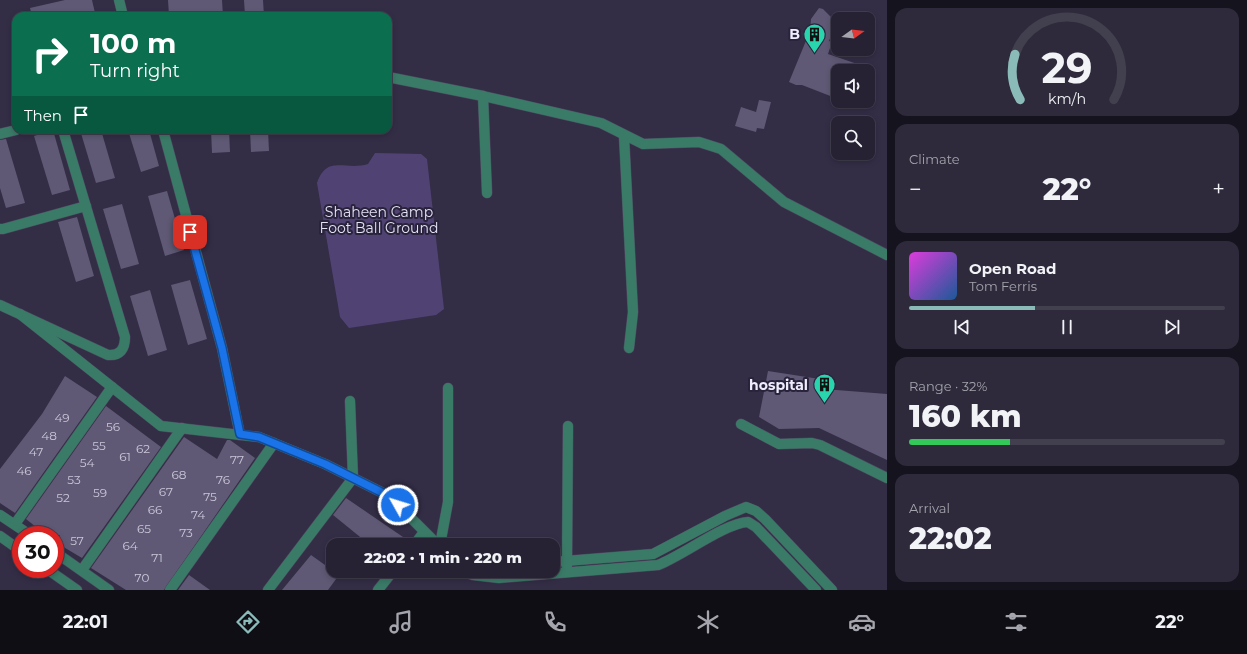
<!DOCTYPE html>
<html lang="en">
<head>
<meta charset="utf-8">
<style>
	body { margin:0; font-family:Montserrat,sans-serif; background:#2e2a3c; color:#f1f3f6; height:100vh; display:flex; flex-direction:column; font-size:15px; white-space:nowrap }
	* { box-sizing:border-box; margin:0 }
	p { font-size:13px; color:#a4a4ac }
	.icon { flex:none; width:22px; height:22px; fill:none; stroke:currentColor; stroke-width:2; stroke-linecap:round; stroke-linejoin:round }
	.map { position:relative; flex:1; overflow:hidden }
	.side { display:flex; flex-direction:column; gap:8px; padding:8px; background:#15131d; width:360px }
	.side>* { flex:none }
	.top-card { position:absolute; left:12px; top:12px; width:380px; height:122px; border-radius:12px; box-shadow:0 2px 6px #0003,0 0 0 1px #423f4f; background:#0b6e4f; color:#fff; overflow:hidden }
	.needle { width:26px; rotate:75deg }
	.tools { position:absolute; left:831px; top:12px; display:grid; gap:8px }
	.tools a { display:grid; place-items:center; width:44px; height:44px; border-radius:8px; background:#262234; box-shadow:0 2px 6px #0003,0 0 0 1px #423f4f; font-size:20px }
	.speed { position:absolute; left:12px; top:526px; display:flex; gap:8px; font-size:20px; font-weight:700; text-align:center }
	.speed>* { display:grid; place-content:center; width:52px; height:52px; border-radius:50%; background:#262234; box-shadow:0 2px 6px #0003,0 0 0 1px #423f4f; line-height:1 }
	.speed .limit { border:6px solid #d22; background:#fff; color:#111 }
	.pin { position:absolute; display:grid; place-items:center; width:34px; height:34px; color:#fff; margin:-17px; border-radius:8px; box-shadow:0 2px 6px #0006 }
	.me { position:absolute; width:44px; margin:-22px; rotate:309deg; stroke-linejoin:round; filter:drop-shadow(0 0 3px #0008) }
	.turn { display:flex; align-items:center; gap:14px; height:84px; padding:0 12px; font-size:18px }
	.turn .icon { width:52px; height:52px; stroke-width:2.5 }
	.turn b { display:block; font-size:28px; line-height:34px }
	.then { display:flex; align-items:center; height:38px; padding:0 12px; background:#0003; gap:8px; font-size:15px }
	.big { font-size:30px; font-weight:800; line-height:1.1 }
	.side .widget { flex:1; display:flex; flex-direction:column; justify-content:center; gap:6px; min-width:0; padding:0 14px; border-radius:12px; background:#2e2a3c }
	.side .dial { align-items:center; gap:0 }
	.dial svg { height:104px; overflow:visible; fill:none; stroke:#423f4f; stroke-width:7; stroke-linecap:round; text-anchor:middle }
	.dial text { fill:#f1f3f6; stroke:none }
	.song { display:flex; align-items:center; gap:12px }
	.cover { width:48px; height:48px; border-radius:6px; background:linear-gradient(135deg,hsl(300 70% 55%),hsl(210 70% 35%)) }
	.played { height:4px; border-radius:2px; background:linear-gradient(90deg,#8bbbb9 40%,#423f4f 40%) }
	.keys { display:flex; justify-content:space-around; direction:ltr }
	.heat { display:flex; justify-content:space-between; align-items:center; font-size:22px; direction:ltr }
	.charge { height:6px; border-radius:3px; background:linear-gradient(90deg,#34c759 32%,#423f4f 0) }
	.trip { position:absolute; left:326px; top:538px; width:234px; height:40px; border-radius:12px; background:#262234; box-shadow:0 2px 6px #0003,0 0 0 1px #423f4f; font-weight:800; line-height:40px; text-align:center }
	.dock { display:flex; height:64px; justify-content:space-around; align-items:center; background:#0f0e15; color:#a4a4ac }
	.dock .icon { width:28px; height:28px }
	.dock .active { color:#8bbbb9 }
	.dock b { font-size:18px; color:#f1f3f6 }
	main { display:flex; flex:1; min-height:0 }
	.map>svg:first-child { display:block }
	.green { fill:#504374 }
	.building { fill:#5f5975 }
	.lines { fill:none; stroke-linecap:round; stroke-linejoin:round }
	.minor-casing { stroke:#4d485f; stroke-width:11 }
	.minor { stroke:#3a7b68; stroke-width:10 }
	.route-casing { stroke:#114b97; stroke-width:10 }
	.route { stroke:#1a73e8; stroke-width:7 }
	.labels { text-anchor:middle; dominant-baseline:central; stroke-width:4; stroke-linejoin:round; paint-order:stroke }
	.number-label { font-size:12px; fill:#cbc7da }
	.poi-label { font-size:14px; font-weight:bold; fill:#efecfc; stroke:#29233c; text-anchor:end }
	.park-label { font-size:14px; fill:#e5e1f5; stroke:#29233c }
</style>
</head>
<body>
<main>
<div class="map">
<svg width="887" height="590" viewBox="0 0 887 590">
	<rect width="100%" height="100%" fill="#332d46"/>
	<path class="green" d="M375,153L421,154L427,159L444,309L436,315L349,328L340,317L317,183C327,154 345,171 368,164Z"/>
	<g class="building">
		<path d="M65,0H92L95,13L83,16H32L30,8Z"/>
		<path d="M168,0H222L223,16H169Z"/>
		<path d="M244,0H263L264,16H245Z"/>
		<path d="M819,8L823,9L836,22L829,41L832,42L828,54L875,70V71H838V99L802,85H796L789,82L810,31L811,19Z"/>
		<path d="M759,100L771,102L764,129L757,128L756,132L735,126L741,107L756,112Z"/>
		<path d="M53,130L70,190L52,195L34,136Z"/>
		<path d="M80,130H101L115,178L96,183Z"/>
		<path d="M128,130H149L159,166L141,172Z"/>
		<path d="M211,130H229L230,152L212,153Z"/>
		<path d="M250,130H268L269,151L251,152Z"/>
		<path d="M6,139L25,203L6,208L0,188V140Z"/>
		<path d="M167,191L184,250L165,256L148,196Z"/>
		<path d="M122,204L139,264L121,269L103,209Z"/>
		<path d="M77,217L94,276L76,282L58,222Z"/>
		<path d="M190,280L207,339L188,345L171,285Z"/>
		<path d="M150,290L167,350L148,356L130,296Z"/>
		<path d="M768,371L826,380L824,389L887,394V460L819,428L779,429L759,417Z"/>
		<path d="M65,376L97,397L15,513L0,503V469L42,414Z"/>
		<path d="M106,406L161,447L82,558L55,542L60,535H46L26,519Z"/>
		<path d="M184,437L217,459L227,440H230L255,458L164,590H126L91,568Z"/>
		<path d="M346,498L403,537L399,545H370L333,515Z"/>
		<path d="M311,555L339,575L328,590H282Z"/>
		<path d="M189,575L210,590H178Z"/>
	</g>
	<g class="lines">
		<defs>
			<g id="minor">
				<path d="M119,0L123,16"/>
				<path d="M388,77L483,96L601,123L643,144L699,142L721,149L784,202L887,255"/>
				<path d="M483,96L487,193"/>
				<path d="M163,130L222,348L240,435"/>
				<path d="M0,134L16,130"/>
				<path d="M624,136L633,312L629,348"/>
				<path d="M0,229H3L86,206"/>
				<path d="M0,305L108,355C120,356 125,349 125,337L63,130"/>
				<path d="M20,314L161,426L259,437L325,464L389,496L438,545"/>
				<path d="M741,424L779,444L812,443L820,445L887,478"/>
				<path d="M0,515L30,535"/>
				<path d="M15,524L112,387"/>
				<path d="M0,536L21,551"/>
				<path d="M414,545L424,532"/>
				<path d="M440,545L448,502V388"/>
				<path d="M55,552L109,590"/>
				<path d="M553,562L653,554L725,516L746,507L756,511L765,519L832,590"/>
				<path d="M567,568L568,426"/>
				<path d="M47,569L77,590"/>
				<path d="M82,570L182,428"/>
				<path d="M462,571L473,575L499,578L658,565C682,556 725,523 748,522L756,527L816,590"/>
				<path d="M170,590L274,443"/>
				<path d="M268,590L353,478L350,401"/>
				<path d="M378,590L393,571"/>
			</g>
		</defs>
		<use href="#minor" class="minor-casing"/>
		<use href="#minor" class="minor"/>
	</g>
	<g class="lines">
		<defs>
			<path id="route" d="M190,232L222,348L240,434L259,437L325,464L389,496L398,505"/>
		</defs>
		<use href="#route" class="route-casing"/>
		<use href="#route" class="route"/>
	</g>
	<defs>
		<symbol id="building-pin" viewBox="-11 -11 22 30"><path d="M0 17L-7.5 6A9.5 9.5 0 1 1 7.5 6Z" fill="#29d5ad" stroke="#29233c"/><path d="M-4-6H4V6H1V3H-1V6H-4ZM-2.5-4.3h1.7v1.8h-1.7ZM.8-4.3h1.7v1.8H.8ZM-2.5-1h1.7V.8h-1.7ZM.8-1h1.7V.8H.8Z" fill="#111"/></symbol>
	</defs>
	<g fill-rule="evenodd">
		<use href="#building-pin" x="802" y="22" width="25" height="34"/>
		<use href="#building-pin" x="812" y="372" width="25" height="34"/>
	</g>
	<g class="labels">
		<g class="number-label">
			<text x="62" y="417">49</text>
			<text x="113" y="426">56</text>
			<text x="49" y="435">48</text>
			<text x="99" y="445">55</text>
			<text x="143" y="448">62</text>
			<text x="36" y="451">47</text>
			<text x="125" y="456">61</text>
			<text x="237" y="459">77</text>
			<text x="87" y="462">54</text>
			<text x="24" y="470">46</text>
			<text x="179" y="474">68</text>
			<text x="74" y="479">53</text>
			<text x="223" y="479">76</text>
			<text x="166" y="491">67</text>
			<text x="100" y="492">59</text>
			<text x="210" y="496">75</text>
			<text x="63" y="497">52</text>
			<text x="155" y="509">66</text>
			<text x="198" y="514">74</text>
			<text x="144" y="528">65</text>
			<text x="186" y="532">73</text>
			<text x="77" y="540">57</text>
			<text x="130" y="545">64</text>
			<text x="157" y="557">71</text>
			<text x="142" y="577">70</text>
		</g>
		<g class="poi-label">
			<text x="800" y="34">B</text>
			<text x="808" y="385">hospital</text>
		</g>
		<g class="park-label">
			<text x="379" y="212">Shaheen Camp<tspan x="379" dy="16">Foot Ball Ground</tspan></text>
		</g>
	</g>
</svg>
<div class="tools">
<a><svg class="needle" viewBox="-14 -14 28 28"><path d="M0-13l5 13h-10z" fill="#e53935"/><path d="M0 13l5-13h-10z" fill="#a4a4ac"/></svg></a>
<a><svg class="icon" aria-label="sound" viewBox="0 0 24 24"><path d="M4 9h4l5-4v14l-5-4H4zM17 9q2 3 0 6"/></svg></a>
<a><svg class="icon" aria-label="search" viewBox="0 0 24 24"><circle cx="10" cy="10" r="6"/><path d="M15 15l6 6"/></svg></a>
</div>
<div class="speed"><div class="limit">30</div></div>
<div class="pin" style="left:190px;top:232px;background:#d93025"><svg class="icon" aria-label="arrive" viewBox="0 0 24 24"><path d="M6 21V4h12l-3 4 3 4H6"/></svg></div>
<svg class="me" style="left:398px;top:505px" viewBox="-20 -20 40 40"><circle r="17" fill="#1a73e8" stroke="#fff" stroke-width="3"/><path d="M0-11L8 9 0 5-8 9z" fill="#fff"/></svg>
<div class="trip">22:02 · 1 min · 220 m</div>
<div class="top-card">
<div class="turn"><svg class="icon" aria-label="right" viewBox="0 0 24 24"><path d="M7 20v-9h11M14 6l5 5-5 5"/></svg><div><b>100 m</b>Turn right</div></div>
<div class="then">Then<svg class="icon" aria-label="arrive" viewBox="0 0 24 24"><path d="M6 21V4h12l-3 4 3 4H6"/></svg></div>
</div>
</div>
<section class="side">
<div class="widget dial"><svg viewBox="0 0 100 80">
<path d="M14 69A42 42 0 1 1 86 69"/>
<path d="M14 69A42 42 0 0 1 10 34" stroke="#8bbbb9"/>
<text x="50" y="56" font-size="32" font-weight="700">29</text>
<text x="50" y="72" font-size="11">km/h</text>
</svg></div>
<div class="widget"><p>Climate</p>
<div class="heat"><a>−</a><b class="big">22°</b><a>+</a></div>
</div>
<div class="widget">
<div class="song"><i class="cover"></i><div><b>Open Road</b><p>Tom Ferris</p></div></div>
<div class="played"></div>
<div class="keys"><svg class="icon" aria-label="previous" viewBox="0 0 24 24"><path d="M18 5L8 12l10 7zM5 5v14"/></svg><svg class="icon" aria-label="pause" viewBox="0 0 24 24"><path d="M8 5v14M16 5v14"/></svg><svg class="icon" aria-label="next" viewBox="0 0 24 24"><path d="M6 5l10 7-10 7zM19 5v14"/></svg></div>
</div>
<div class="widget"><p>Range · 32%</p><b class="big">160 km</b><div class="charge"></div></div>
<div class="widget"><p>Arrival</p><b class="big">22:02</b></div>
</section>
</main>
<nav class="dock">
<b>22:01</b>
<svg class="icon active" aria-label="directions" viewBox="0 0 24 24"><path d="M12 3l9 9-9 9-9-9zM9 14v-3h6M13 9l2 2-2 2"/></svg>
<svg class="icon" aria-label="music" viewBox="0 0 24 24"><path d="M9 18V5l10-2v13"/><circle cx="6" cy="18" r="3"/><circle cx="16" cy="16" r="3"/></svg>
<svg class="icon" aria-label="phone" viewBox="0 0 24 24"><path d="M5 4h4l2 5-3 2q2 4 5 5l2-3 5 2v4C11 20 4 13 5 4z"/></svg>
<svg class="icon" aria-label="climate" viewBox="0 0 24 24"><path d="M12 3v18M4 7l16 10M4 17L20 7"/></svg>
<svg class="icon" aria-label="car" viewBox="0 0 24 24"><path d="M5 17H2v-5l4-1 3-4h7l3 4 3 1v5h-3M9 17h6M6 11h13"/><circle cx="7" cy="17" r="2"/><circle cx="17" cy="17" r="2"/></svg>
<svg class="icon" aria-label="filters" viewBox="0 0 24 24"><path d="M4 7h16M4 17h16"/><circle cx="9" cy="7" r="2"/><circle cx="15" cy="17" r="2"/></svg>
<b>22°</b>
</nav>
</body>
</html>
